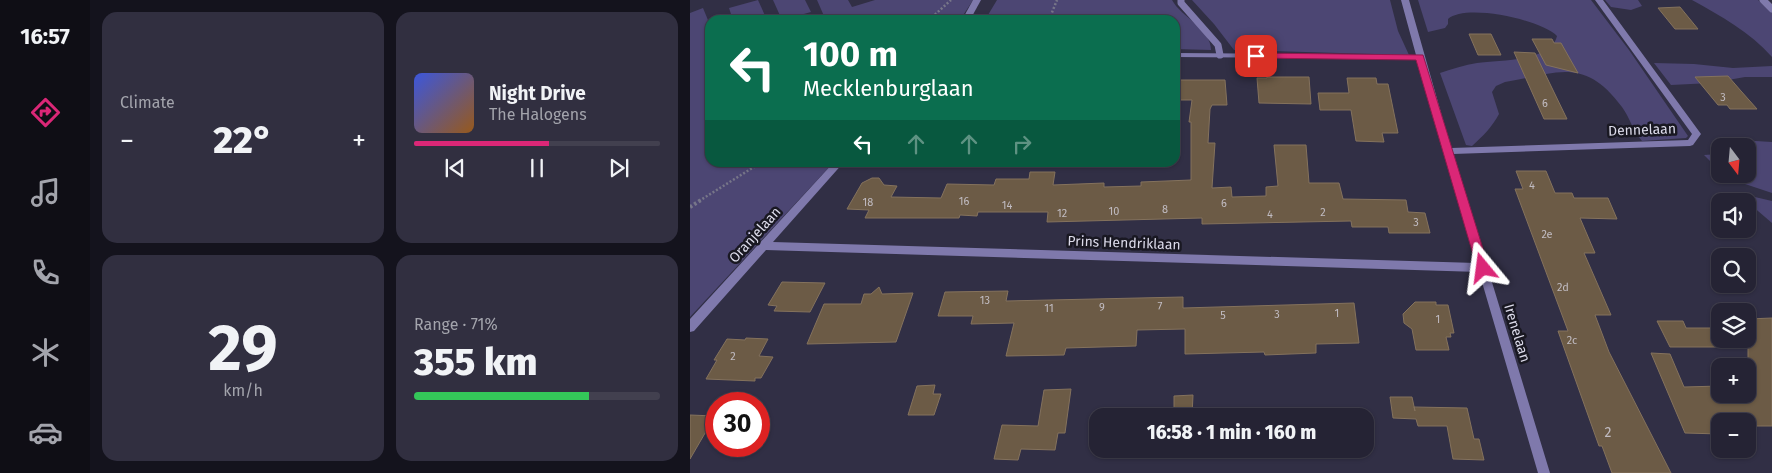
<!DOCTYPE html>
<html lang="en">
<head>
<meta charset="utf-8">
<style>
	body { margin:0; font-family:"Fira Sans",sans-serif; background:#312f40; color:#f1f3f6; height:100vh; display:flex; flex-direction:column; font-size:19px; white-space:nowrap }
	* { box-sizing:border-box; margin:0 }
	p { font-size:16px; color:#a3a4ac }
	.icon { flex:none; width:28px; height:28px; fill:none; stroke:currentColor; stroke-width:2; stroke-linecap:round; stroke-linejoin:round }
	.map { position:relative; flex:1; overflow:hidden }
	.sheet { display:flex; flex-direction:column; gap:12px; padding:12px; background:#14131d; width:600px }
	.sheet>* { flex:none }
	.banner { position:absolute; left:15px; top:15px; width:475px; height:152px; border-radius:15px; box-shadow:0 1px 4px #0004,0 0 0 1px #42404f; background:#0b6e4f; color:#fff; overflow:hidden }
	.needle { width:32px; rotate:164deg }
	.buttons { position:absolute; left:1021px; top:138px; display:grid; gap:10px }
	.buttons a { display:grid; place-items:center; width:45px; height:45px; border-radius:10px; background:#252334; box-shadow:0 1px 4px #0004,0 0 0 1px #42404f; font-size:25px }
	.speed { position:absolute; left:15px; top:392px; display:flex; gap:10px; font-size:25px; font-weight:700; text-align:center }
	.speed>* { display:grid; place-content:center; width:65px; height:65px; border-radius:50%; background:#252334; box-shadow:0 1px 4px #0004,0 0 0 1px #42404f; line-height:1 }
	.speed .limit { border:8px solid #d22; background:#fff; color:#111 }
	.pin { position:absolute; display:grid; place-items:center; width:42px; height:42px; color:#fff; margin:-21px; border-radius:10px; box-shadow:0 2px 8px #0006 }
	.me { position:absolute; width:55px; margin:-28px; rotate:344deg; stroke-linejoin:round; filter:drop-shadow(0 0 4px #0008) }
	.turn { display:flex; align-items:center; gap:18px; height:105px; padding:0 15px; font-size:22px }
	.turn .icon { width:65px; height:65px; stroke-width:2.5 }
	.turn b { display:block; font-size:35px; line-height:42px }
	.lanes { display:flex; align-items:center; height:48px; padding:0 15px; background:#0003; justify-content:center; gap:25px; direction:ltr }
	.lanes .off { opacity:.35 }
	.big { font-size:38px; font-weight:800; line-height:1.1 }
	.sheet .card { flex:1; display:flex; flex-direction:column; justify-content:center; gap:8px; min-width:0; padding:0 18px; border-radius:15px; background:#312f40 }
	.sheet .dial { align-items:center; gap:0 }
	.dial b { font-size:65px; line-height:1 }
	.song { display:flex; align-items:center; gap:15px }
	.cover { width:60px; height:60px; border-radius:8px; background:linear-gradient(135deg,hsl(230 70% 55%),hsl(30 70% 35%)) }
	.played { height:5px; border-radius:2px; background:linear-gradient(90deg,#db2777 55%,#42404f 55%) }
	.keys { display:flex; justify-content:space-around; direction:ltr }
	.heat { display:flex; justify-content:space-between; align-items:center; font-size:28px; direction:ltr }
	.charge { height:8px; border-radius:4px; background:linear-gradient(90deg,#34c759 71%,#42404f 0) }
	.sheet .tiles { flex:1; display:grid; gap:12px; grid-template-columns:repeat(2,1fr) }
	.trip { position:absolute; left:399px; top:408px; width:285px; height:50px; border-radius:15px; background:#252334; box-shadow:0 1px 4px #0004,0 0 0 1px #42404f; font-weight:800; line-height:50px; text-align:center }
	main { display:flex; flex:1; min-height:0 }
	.tabs { display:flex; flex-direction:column; width:90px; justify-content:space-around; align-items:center; background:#0f0e15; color:#a3a4ac }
	.tabs .icon { width:35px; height:35px }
	.tabs .on { color:#db2777 }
	.tabs b { font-size:22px; color:#f1f3f6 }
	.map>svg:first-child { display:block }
	.green { fill:#4c4673 }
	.building { fill:#6c5b46; stroke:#84725d }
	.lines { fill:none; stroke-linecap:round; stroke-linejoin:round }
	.path-far1 { stroke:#777689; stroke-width:2.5; stroke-dasharray:2 2; stroke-linecap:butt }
	.path { stroke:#777689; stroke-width:4; stroke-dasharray:2.5 2.5; stroke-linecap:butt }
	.service { stroke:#7f79ac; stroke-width:7 }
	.minor { fill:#7f79ac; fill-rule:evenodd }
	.route { fill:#db2777; stroke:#8e194d }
	.labels { text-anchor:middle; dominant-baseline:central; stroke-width:5; stroke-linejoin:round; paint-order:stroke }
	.number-label { font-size:11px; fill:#c0bbc1 }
	.street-label { font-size:14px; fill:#dcdbea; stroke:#191822 }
	.near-number-label { font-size:14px; fill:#c0bbc1 }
</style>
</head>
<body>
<main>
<nav class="tabs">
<b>16:57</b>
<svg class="icon on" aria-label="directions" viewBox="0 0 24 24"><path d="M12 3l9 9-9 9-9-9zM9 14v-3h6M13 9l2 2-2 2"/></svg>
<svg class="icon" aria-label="music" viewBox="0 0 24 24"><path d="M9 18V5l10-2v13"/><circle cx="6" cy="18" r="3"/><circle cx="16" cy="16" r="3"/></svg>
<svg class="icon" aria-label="phone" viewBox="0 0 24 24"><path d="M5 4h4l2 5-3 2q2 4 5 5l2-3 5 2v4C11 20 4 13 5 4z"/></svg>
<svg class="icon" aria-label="climate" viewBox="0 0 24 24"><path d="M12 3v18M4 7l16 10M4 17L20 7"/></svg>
<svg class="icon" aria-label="car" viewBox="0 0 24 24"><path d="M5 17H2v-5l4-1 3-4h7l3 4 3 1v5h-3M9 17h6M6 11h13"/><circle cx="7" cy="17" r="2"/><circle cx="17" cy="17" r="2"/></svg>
</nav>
<section class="sheet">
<div class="tiles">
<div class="card"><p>Climate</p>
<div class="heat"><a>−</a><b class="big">22°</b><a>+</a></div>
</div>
<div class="card">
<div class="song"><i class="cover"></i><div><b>Night Drive</b><p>The Halogens</p></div></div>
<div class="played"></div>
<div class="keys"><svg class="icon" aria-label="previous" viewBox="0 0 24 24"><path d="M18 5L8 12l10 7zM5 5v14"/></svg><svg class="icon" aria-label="pause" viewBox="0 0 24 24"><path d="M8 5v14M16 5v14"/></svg><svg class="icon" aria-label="next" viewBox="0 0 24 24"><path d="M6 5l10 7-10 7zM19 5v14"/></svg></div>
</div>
<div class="card dial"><b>29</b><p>km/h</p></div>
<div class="card"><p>Range · 71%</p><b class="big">355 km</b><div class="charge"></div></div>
</div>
</section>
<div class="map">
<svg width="1082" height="473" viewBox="0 0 1082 473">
	<rect width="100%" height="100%" fill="#312f45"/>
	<g class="green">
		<path d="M68,0L77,20H43L39,8Z"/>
		<path d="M83,0H115L121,12L92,20Z"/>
		<path d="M127,0H158L162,7L185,0H283L270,20H124L134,16Z"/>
		<path d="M307,0H482C491,17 521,28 521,50L485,49V20H295Z"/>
		<path d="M502,0H700L708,31L719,55L544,50L524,24Z"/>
		<path d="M728,0H901L939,50L998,136L996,138L952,141C943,131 940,118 932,107C894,56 868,73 815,82L806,86L802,92L809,114C802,127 793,136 782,146L776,145L750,73C762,69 775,65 787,63C808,60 861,62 867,36C852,20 776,3 758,19V24L755,28L738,32Z"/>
		<path d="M915,0H948L952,6L941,10L921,7Z"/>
		<path d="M1002,0H1068L1082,13V57C1060,32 1031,16 1002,0Z"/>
		<path d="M13,8L20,25V162L143,163L0,317V13Z"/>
		<path d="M964,63L1004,64L1043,68L1082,66V77H1055L1021,83L981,85Z"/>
		<path d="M1049,140L1082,142V193L1055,184L1035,174H1058V146H1030V171L1014,155L1029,154L1023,143Z"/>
		<path d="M1052,194L1082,201V223L1054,199L1051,196Z"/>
	</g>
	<g class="building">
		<path d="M990,7L1008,29H985L968,8Z"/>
		<path d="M779,34H801L811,55H788Z"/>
		<path d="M842,39H862L864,43H871L888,73L856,65Z"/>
		<path d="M824,52L845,53L877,119H854Z"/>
		<path d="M1038,76L1051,91L1067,109H1040L1037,105H1028L1005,77Z"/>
		<path d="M577,77H619L621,104L569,103L567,78H577Z"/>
		<path d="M657,78H686L687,84H698L708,133H692L694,142L666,141L661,110H630L628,93H659Z"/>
		<path d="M485,80H535L537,105H522L520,109L518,143H525L522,188L541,187L542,197L576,196V187L588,186L584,145H616L619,183H649L653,199L716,200L718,212L735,213L740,233H699L698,227H662L661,221L512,224V218L357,222L358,212H288L287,216L270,215L269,218H175L179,210L157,209L172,183L182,178H189L194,185L207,186L201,197L251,198L257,184L304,185L306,179H339L340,172H365L363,185L414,183V187L451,186V182L501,180V122H499L502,100H485Z"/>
		<path d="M826,171H856L865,193H882L884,198H918L927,219L890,218L905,253H894L921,315H905L919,352L981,473H922L912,446H909L868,331H878L825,189H833Z"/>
		<path d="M92,282L135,283L120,312L84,311L87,306L78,305Z"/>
		<path d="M189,287L192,294L223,293L206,342L117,344L134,304H171L174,294H181Z"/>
		<path d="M318,291L316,301L493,297V308L664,303L669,343L626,344V353L575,355L574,352L495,354V329L447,330L446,346L376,348L374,355L316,356L324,323L281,324L283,316H248L255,292Z"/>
		<path d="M725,302H746V305H758L764,333H760L761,337H756L759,350H726L722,329L714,323L713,314Z"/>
		<path d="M1082,318V426H1058V421H1030V434L995,433L961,353L980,354L994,387L1030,386V394H1058V386H1066L1058,369V319Z"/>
		<path d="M967,321H993L996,328H1027L1030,339H1033L1038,347H980Z"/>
		<path d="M56,338L78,339L69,356L83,357L71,378H65V381L16,379L27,360H24L37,339L55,340Z"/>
		<path d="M245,385L243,394H251L244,415H218L227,386Z"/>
		<path d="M381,389L375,433H368L365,450L331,449L328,460L304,459L312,425L348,426L354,390Z"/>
		<path d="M503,395L502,416H484V396Z"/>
		<path d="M700,397H722L725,411L724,407L777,408L784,439H789L794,460L763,459L757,426H728L726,419L703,418Z"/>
		<path d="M0,415L25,416L0,459Z"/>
	</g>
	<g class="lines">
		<g class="path-far1">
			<path d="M239,20L261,0"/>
			<path d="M359,20L367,0"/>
			<path d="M9,201L72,162"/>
		</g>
		<path class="path" d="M0,207L11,200"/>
		<g class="service">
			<path d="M491,0V3L528,45L530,55"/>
			<path d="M1073,0L1082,9"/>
		</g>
		<g class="minor">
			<path d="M283,0H291L280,20H272Z"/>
			<path d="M711,0H719L761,148L998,140L1002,134L905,0H913L1011,134L1003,145L1000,146L763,154L860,473H848L789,272L76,250L4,331L0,332V319L144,162H154L83,242L786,263L727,59L485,57V53L726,55Z"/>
		</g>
	</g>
	<path class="route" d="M566,53L733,55L799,268L797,272H789L787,268L726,60L563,58L562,56Z"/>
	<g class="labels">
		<g class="number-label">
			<text x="1033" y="97">3</text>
			<text x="855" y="103">6</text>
			<text x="842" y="185">4</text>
			<text x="274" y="201">16</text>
			<text x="178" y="202">18</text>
			<text x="534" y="203">6</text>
			<text x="317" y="205">14</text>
			<text x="475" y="209">8</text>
			<text x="424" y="211">10</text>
			<text x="633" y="212">2</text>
			<text x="372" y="213">12</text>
			<text x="580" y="214">4</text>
			<text x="726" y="222">3</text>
			<text x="857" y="234">2e</text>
			<text x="873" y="287">2d</text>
			<text x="295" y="300">13</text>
			<text x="470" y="306">7</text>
			<text x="412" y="307">9</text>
			<text x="359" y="308">11</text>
			<text x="647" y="313">1</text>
			<text x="587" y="314">3</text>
			<text x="533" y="315">5</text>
			<text x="748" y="319">1</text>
			<text x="882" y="340">2c</text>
			<text x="43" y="356">2</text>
		</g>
		<g class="street-label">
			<text transform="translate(952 130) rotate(-2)">Dennelaan</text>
			<text transform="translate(65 235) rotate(-48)">Oranjelaan</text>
			<text transform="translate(434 243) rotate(2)">Prins Hendriklaan</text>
			<text transform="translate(827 333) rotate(73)">Irenelaan</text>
		</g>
		<g class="near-number-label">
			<text x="918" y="432">2</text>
		</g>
	</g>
</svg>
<div class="buttons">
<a><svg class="needle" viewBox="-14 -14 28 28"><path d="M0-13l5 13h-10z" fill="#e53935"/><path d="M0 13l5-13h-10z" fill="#a3a4ac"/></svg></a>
<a><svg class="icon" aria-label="sound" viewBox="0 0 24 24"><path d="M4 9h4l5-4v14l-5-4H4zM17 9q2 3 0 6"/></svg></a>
<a><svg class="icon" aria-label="search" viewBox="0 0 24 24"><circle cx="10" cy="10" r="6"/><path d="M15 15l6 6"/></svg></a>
<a><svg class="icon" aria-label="layers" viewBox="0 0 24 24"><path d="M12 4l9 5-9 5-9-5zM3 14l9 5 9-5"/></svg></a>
<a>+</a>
<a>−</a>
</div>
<div class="speed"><div class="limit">30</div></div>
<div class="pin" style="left:566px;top:56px;background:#d93025"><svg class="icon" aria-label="arrive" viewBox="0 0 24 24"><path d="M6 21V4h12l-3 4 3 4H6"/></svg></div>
<svg class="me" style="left:793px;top:268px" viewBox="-20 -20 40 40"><path d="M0-17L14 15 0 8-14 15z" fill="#db2777" stroke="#fff" stroke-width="4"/></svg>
<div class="trip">16:58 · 1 min · 160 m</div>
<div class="banner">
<div class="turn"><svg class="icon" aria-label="left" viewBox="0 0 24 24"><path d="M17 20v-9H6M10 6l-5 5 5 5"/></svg><div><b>100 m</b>Mecklenburglaan</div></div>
<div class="lanes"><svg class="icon" aria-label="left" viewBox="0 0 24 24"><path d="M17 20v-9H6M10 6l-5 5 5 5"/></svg><svg class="icon off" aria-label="ahead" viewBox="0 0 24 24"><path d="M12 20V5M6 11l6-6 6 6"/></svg><svg class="icon off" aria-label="ahead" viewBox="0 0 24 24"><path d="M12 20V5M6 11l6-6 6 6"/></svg><svg class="icon off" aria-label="right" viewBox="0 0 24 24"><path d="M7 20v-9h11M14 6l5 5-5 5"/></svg></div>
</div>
</div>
</main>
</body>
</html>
